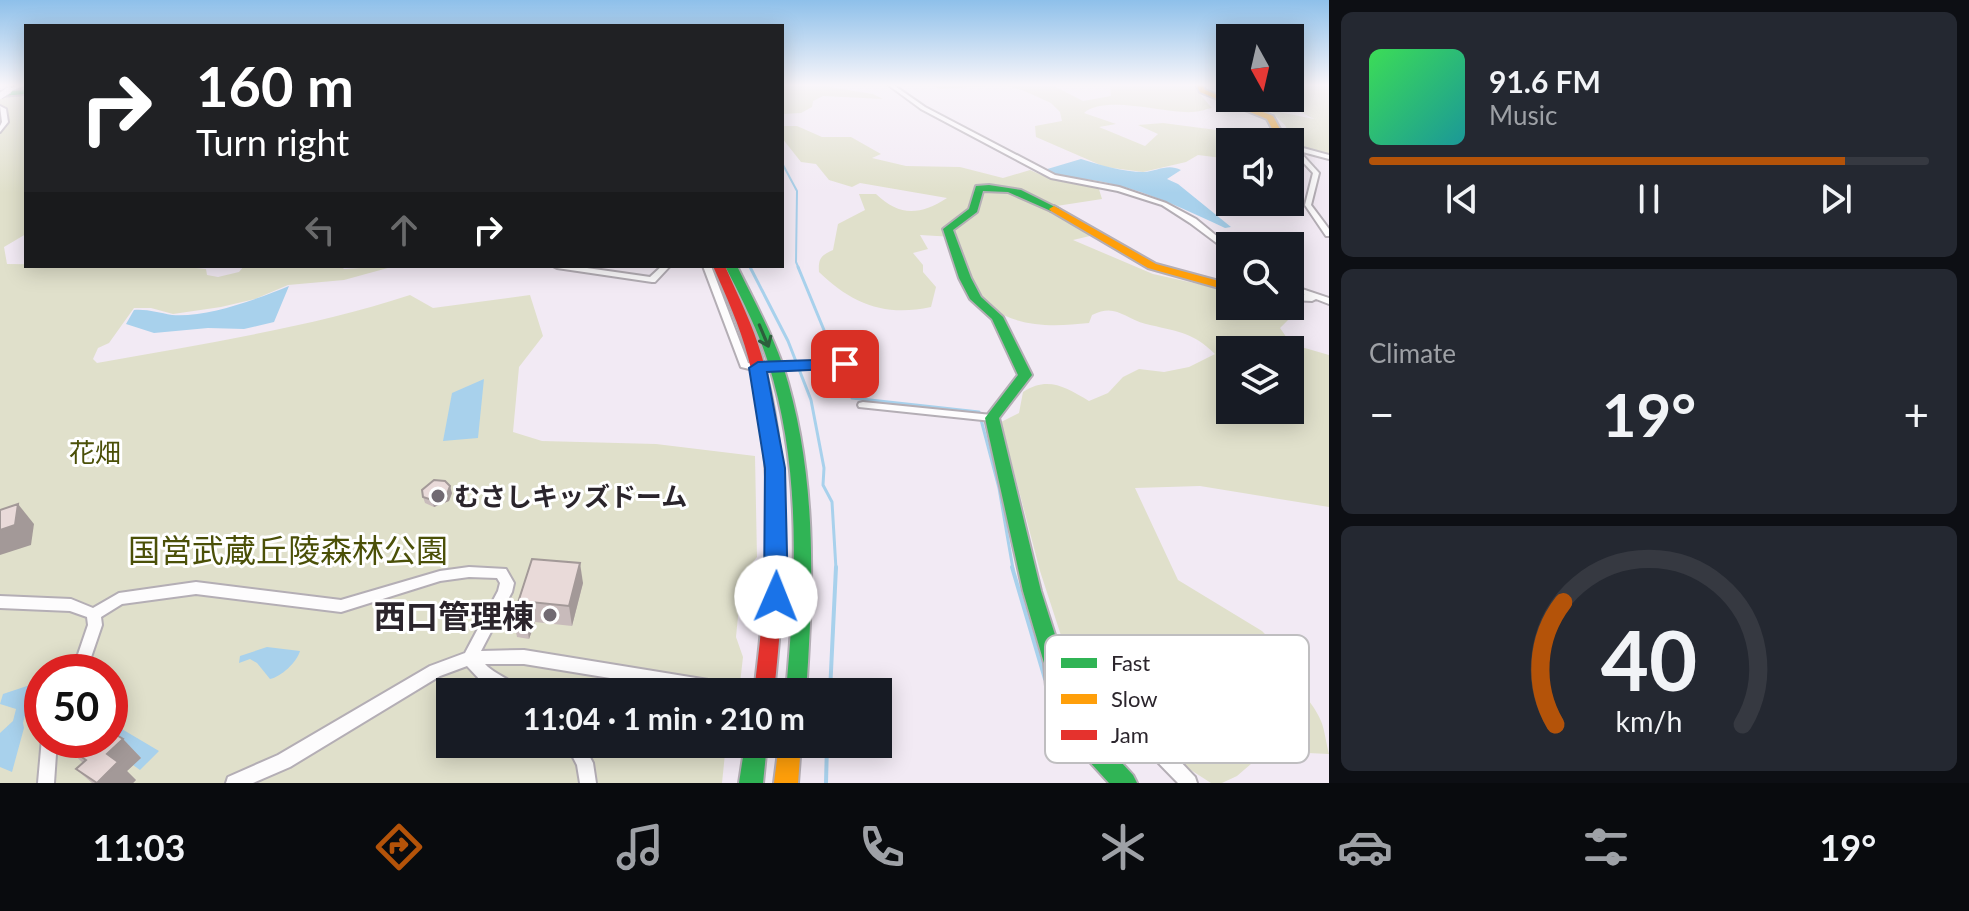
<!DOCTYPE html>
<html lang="en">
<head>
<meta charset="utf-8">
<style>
	body { margin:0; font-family:Lato,"Noto Sans JP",sans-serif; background:#242831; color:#f1f3f6; height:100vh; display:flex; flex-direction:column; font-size:30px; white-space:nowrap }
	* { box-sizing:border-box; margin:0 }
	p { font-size:26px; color:#9ea1a6 }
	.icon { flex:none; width:44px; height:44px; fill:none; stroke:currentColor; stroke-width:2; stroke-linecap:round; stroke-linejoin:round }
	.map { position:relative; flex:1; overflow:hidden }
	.drawer { display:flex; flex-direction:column; gap:12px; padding:12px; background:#0d0f14; width:640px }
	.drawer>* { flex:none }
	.top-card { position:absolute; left:24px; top:24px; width:760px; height:244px; border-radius:0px; box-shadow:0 4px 20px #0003; background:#202124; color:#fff; overflow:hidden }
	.needle { width:52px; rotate:172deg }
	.tools { position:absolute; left:1216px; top:24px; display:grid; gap:16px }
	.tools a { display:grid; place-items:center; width:88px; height:88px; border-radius:0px; background:#171b24; box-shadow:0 4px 20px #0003; font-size:40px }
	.speed { position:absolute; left:24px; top:654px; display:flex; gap:16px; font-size:40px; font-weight:700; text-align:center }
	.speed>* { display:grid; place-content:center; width:104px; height:104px; border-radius:50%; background:#171b24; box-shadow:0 4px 20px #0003; line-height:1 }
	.speed .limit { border:12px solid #d22; background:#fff; color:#111 }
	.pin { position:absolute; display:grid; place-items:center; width:68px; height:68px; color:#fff; margin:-34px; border-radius:16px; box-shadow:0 4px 12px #0006 }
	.me { position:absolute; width:88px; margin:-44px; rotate:1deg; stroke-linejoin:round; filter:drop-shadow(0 0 6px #0008) }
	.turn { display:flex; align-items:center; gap:28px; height:168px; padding:0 40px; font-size:36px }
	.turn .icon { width:104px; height:104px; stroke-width:2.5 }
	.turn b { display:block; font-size:56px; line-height:68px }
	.lanes { display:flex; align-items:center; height:76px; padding:0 40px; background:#0003; justify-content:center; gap:40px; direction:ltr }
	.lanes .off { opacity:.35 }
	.big { font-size:60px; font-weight:700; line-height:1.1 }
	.drawer .card { flex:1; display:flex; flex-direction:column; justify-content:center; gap:12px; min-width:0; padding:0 28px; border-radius:12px; background:#242831 }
	.drawer .dial { align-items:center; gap:0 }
	.dial svg { height:208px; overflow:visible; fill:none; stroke:#363941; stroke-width:7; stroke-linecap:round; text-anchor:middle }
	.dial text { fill:#f1f3f6; stroke:none }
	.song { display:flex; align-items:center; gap:24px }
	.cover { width:96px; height:96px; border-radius:12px; background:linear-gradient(135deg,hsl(130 70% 55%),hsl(180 70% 35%)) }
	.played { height:8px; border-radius:4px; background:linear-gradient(90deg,#b45309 85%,#363941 85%) }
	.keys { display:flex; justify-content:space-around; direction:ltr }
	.heat { display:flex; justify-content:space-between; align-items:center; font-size:44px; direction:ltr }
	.trip { position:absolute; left:436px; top:678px; width:456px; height:80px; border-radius:0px; background:#171b24; box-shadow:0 4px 20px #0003; font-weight:700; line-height:80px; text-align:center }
	.tabs { display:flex; height:128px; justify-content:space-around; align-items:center; background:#090b0e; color:#9ea1a6 }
	.tabs .icon { width:56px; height:56px }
	.tabs .on { color:#b45309 }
	.tabs b { font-size:36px; color:#f1f3f6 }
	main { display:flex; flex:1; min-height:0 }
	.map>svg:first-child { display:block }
	.green { fill:#e0e0cb; fill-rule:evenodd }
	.water { fill:#a8d1ec }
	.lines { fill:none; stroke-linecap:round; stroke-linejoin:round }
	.stream-far2 { stroke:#a8d1ec; stroke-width:2 }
	.stream-far1 { stroke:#a8d1ec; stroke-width:3 }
	.stream { stroke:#a8d1ec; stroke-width:4 }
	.street-casing { stroke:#b4aeb5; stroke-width:4 }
	.fast-casing { stroke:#b4aeb5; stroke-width:4 }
	.slow-casing { stroke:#b4aeb5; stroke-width:4 }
	.jam-casing { stroke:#b4aeb5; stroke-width:4 }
	.street { fill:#fdfcfd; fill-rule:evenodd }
	.fast { fill:#30b455; fill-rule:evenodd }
	.slow { fill:#ff9f0a; fill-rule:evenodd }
	.jam { fill:#e5322d; fill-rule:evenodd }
	.street-bridge-casing { stroke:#b4aeb5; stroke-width:8; stroke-linecap:butt }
	.street-bridge { stroke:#fdfcfd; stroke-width:6 }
	.wall { fill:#c8bbbb }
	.shaded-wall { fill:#a39998 }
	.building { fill:#e9dad9; stroke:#a39998; stroke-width:2 }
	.oneway { stroke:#2d5e3c }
	.route { fill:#1a73e8; stroke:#114b97; stroke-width:2 }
	.poi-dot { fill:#716a72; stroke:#fff; stroke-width:3 }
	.labels { text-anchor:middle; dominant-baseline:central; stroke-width:6; stroke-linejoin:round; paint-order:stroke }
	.park-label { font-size:26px; fill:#4b5008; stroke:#fff }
	.poi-label { font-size:26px; font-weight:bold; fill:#2b252c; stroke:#fff; text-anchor:start }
	.near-park-label { font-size:32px; fill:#4b5008; stroke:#fff }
	.near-poi-label { font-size:32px; font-weight:bold; fill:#2b252c; stroke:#fff; text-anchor:end }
	.key { fill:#fff; stroke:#bfbec0; stroke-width:2 }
	.key-label { font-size:22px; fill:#2b252c }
</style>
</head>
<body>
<main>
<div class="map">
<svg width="1329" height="783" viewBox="0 0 1329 783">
	<rect width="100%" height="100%" fill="#f2eaf4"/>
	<g class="green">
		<path d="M782,84H829V87L873,94L883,99L823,96L813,101L812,107L801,113L782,114Z"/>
		<path d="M928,84H1050L1083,101L1111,96L1110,84L1130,87L1196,84L1198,92L1212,108C1206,109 1199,112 1193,112C1166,114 1105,94 1084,113L1116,124L1099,127L1145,146L1158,134L1138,125L1163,123L1292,140L1285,125L1269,110L1314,119L1274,98H1290V84L1329,85V154L1290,149V142H1230V159L1198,155L1186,162L1143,172L1105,167L1036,137L1035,126L1062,121L1060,112L1051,103L1022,90L1003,85L940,89Z"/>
		<path d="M26,94V234L4,247L7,264L175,266L206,269L207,275L218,277L239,272L244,266H341L344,269L395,266L344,280L288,285L255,299L221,307L173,314L151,308H134L109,343L98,348L93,359L97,363C201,344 309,328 410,295L433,308L530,295L543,336L519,367L513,432L542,441L656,444L755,456L757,557L742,576L736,637L743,657L739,692H450V744H726L722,783H0V96ZM42,672H110V740H42Z"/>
		<path d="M782,126H797L822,137H851L881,154L872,158L906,166L960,167L1003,178L1030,170L1046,177L1098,186L1102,199L1050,207L1090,236L1073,240L1153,274L1230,291V306H1290L1291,300L1294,314L1280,328L1291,344L1329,355V507L1200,486L1135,488L1178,580L1262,631L1298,668C1300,700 1311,697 1321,721C1325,731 1326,743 1329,754L1266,751L1237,776L1222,783H1211L1186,767L1067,654L1040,571L1001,422L1019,413L1023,392C1048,376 1065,387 1089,401L1108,393L1123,377L1139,369L1164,372L1189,367L1215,354C1192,331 1174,331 1146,324C1123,318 1116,303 1092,315L1089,323C1044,328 997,328 971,284C963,271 959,252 954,237L920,235L928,249L913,253L923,265V272L936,287L931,307C885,317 852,304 819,272C818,259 821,255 833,250L838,224L865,210L859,194H876C899,216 919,216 947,198L860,183L852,187L829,180L816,164L801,162L782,138ZM1230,350H1290V410H1230Z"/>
	</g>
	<g class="water">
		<path d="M1081,159C1100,165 1123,172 1144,172C1157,171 1168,163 1181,170L1167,179L1178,184L1231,227L1225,228C1188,211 1152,193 1112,184C1089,178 1066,179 1044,170Z"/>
		<path d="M289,286L274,322L244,329L208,328L154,333L126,324L134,310C148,309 159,313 172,315C205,318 258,299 289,286Z"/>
		<path d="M484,379L478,438L443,441L452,393Z"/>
		<path d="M267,647L300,651C297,662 281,677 270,679L257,663L250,659L239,663L240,656Z"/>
		<path d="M33,684L23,723L24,728L12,772L0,767V733L13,721L16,709L0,704L3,694Z"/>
		<path d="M110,722L159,751L140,770L133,765L140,757L110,738Z"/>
	</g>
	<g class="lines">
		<g class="stream-far2">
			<path d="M782,163L797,191L796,262L799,269"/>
			<path d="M749,266L751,269"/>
		</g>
		<g class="stream-far1">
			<path d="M750,267L788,341L811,400L824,468L823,485L832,502L836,569"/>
			<path d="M798,267L852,398L979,412L999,488L1013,569"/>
		</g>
		<g class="stream">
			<path d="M1012,567L1045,679"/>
			<path d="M830,692L836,567"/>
			<path d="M1071,703L1081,711L1086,726"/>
			<path d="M826,783L827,744"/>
		</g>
		<defs>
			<g id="street">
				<path d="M20,84L26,85L11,91L7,90Z"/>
				<path d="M887,84H892L925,107L1055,175L1119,187L1166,203L1196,219L1230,247V253L1190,223L1162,205L1118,191L1051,178L921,109Z"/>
				<path d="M0,106L6,109L8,122L0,132V126L2,122Z"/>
				<path d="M1292,145L1329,155V159L1299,151L1319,173L1311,205L1329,229V236H1326L1305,205L1313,173L1290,148V146Z"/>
				<path d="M553,266H573L650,277L662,266H670L655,282H652L557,268Z"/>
				<path d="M703,266H711L748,363L758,365L845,361L850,364L845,367L758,371L741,367Z"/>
				<path d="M1290,285L1329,298V304L1316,299L1312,301L1290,300V294L1305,295L1290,290Z"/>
				<path d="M863,402L992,415L997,418L992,421L859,407L858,405L859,403Z"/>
				<path d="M469,567L506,569L514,583L512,592L481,651L524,650L739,685L744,687L746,692H696L524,664H485C496,676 515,680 522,692H500L482,682L467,666L440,676L290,767L253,783H226L228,777L278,755L430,666L465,653L498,591L500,583L497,578L469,577L440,581L341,612L196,594L122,604L101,617L102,625L86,672H72L88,625L87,617L70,611L0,608V596L71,599L93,608L119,593L196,582L341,600L440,571Z"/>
				<path d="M1054,656C1110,678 1154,735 1195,777L1197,783H1178L1103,706L1067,678L1049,668L1047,663L1049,658Z"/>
				<path d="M42,738V740H57L54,783H38Z"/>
				<path d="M566,744H583L593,763L596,783H580L577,765Z"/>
			</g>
			<g id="fast">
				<path d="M26,90V94L0,96V92Z"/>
				<path d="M989,185L1021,190L1059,209L1051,211L1008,192L983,191L977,212L953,230L971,278L981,297L1003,317L1032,375L999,418L1041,591L1064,663L1068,696L1083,721L1133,775L1137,783H1109L1067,737L1047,698L1044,663L1023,591L985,418L1018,375L992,319L970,299L959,278L943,229L969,209L976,186Z"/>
				<path d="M725,266H737C753,299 771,331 783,366C817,472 814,582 806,692H786C796,582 802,469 768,362C757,328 741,297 725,266Z"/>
				<path d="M745,744H767L763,783H739Z"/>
			</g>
			<g id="slow">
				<path d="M1196,84H1202L1205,90L1273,116L1287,142H1279L1267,119L1200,92Z"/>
				<path d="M1054,206L1156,264L1230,284V291L1148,268L1051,211L1049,209Z"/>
				<path d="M779,744H801L798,783H774Z"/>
			</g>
			<path id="jam" d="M713,266H725C738,296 753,325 762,357C793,466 786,580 774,692H754C768,581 777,467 748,357C740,326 726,296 713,266Z"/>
		</defs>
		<use href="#street" class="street-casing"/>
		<use href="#fast" class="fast-casing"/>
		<use href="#slow" class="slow-casing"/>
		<use href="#jam" class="jam-casing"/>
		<use href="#street" class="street"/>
		<use href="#fast" class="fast"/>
		<use href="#slow" class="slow"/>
		<use href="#jam" class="jam"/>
		<defs>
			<path id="street-bridge" d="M0,96L9,90"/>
		</defs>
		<use href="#street-bridge" class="street-bridge-casing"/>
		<use href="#street-bridge" class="street-bridge"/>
	</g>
	<g class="wall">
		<path d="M452,493L449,501L434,507L425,503L423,497Z"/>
		<path d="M532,559L583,583L572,626L535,622L529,639L517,637L513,618Z"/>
		<path d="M123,739L141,758L127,771L136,780L133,783H92L76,769L83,763L63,744Z"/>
	</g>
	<g class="shaded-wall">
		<path d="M450,486L452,493L449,501L434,507L432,500Z"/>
		<path d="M18,504L34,524L31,545L0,555V530Z"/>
		<path d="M580,563L583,583L572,626L569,606Z"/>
		<path d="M531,602L535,622L529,639L526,619Z"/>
		<path d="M123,739L141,758L127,771L136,780L133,783H97L107,754Z"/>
	</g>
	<g class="building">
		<path d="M434,480L445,481L450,486L447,494L432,500L423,497L422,490Z"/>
		<path d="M18,504L15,525L0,530V510Z"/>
		<path d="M532,559L580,563L569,606L531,602L526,619L513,618Z"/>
		<path d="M110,731L123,739L107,754L118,762L97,783L76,769L86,760L63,744L67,740H110Z"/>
	</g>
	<defs><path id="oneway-shaft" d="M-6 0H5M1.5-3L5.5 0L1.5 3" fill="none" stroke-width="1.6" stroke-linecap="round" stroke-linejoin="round" transform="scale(2)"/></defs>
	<use class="oneway" href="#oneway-shaft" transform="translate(764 336) rotate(67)"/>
	<linearGradient id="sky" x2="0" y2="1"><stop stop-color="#8ec0ea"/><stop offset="0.44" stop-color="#f9f6fa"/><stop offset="1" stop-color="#f9f6fa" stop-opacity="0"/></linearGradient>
	<rect width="1329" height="193" fill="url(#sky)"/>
	<path class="route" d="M845,359L853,364L851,368L767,372L785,468L788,597L785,604L776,607L767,604L764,597L765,468L749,368L758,362Z"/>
	<g class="poi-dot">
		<circle cx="438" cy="496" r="8"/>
		<circle cx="550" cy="615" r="8"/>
	</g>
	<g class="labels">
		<g class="park-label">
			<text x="95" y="452">花畑</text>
		</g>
		<g class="poi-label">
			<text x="454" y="496">むさしキッズドーム</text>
		</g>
		<g class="near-park-label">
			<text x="288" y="549">国営武蔵丘陵森林公園</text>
		</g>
		<g class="near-poi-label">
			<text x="534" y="615">西口管理棟</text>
		</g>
	</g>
	<rect x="1045" y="635" width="264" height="128" rx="12" class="key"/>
	<rect x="1061" y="658" width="36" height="10" fill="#30b455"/>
	<rect x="1061" y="694" width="36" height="10" fill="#ff9f0a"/>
	<rect x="1061" y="730" width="36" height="10" fill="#e5322d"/>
	<g class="key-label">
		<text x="1111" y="671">Fast</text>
		<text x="1111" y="707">Slow</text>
		<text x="1111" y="743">Jam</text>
	</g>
</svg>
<div class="tools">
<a><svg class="needle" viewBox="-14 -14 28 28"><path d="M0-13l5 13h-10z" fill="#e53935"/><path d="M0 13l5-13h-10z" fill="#9ea1a6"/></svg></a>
<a><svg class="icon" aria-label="sound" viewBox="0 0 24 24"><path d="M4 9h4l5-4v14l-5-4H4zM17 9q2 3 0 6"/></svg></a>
<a><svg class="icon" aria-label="search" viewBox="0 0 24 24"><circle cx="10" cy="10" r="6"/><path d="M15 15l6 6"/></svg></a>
<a><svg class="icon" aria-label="layers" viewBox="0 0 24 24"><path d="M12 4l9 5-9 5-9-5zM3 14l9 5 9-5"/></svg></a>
</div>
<div class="speed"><div class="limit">50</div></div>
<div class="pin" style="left:845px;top:364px;background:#d93025"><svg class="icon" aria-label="arrive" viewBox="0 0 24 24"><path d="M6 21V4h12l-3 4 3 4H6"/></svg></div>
<svg class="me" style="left:776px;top:597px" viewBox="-20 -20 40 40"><circle r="19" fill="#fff"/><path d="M0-13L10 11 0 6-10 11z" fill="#1a73e8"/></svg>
<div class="trip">11:04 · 1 min · 210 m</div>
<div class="top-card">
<div class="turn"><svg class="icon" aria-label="right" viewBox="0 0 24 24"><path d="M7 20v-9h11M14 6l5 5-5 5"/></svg><div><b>160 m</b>Turn right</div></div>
<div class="lanes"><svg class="icon off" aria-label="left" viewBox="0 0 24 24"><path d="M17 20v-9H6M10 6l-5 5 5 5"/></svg><svg class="icon off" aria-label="ahead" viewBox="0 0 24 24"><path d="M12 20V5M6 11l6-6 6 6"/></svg><svg class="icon" aria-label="right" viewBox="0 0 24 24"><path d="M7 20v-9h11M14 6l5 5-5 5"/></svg></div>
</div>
</div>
<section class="drawer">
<div class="card">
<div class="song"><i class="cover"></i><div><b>91.6 FM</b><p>Music</p></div></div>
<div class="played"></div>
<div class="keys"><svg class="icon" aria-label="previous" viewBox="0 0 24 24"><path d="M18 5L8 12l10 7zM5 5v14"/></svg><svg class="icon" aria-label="pause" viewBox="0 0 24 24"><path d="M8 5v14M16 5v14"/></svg><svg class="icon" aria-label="next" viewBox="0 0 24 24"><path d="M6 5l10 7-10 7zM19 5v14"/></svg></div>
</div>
<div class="card"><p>Climate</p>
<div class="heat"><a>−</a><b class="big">19°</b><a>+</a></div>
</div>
<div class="card dial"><svg viewBox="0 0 100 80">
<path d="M14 69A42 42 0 1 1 86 69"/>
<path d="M14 69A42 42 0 0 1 17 22" stroke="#b45309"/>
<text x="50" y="56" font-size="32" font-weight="700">40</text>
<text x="50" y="72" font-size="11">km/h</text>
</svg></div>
</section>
</main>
<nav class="tabs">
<b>11:03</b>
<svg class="icon on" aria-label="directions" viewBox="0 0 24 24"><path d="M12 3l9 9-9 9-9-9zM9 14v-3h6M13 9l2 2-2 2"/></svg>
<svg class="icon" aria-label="music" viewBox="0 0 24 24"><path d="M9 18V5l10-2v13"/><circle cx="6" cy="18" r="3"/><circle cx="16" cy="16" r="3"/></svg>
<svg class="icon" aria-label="phone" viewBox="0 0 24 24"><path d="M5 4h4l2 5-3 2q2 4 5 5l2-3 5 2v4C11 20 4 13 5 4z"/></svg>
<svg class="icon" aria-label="climate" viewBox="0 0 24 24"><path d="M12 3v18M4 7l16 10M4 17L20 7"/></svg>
<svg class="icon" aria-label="car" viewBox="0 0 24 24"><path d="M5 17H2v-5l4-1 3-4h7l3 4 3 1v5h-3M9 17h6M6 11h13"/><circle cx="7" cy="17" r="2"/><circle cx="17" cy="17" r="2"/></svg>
<svg class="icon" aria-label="filters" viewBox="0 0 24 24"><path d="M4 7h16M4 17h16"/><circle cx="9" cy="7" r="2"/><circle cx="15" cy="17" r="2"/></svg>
<b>19°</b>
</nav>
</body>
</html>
